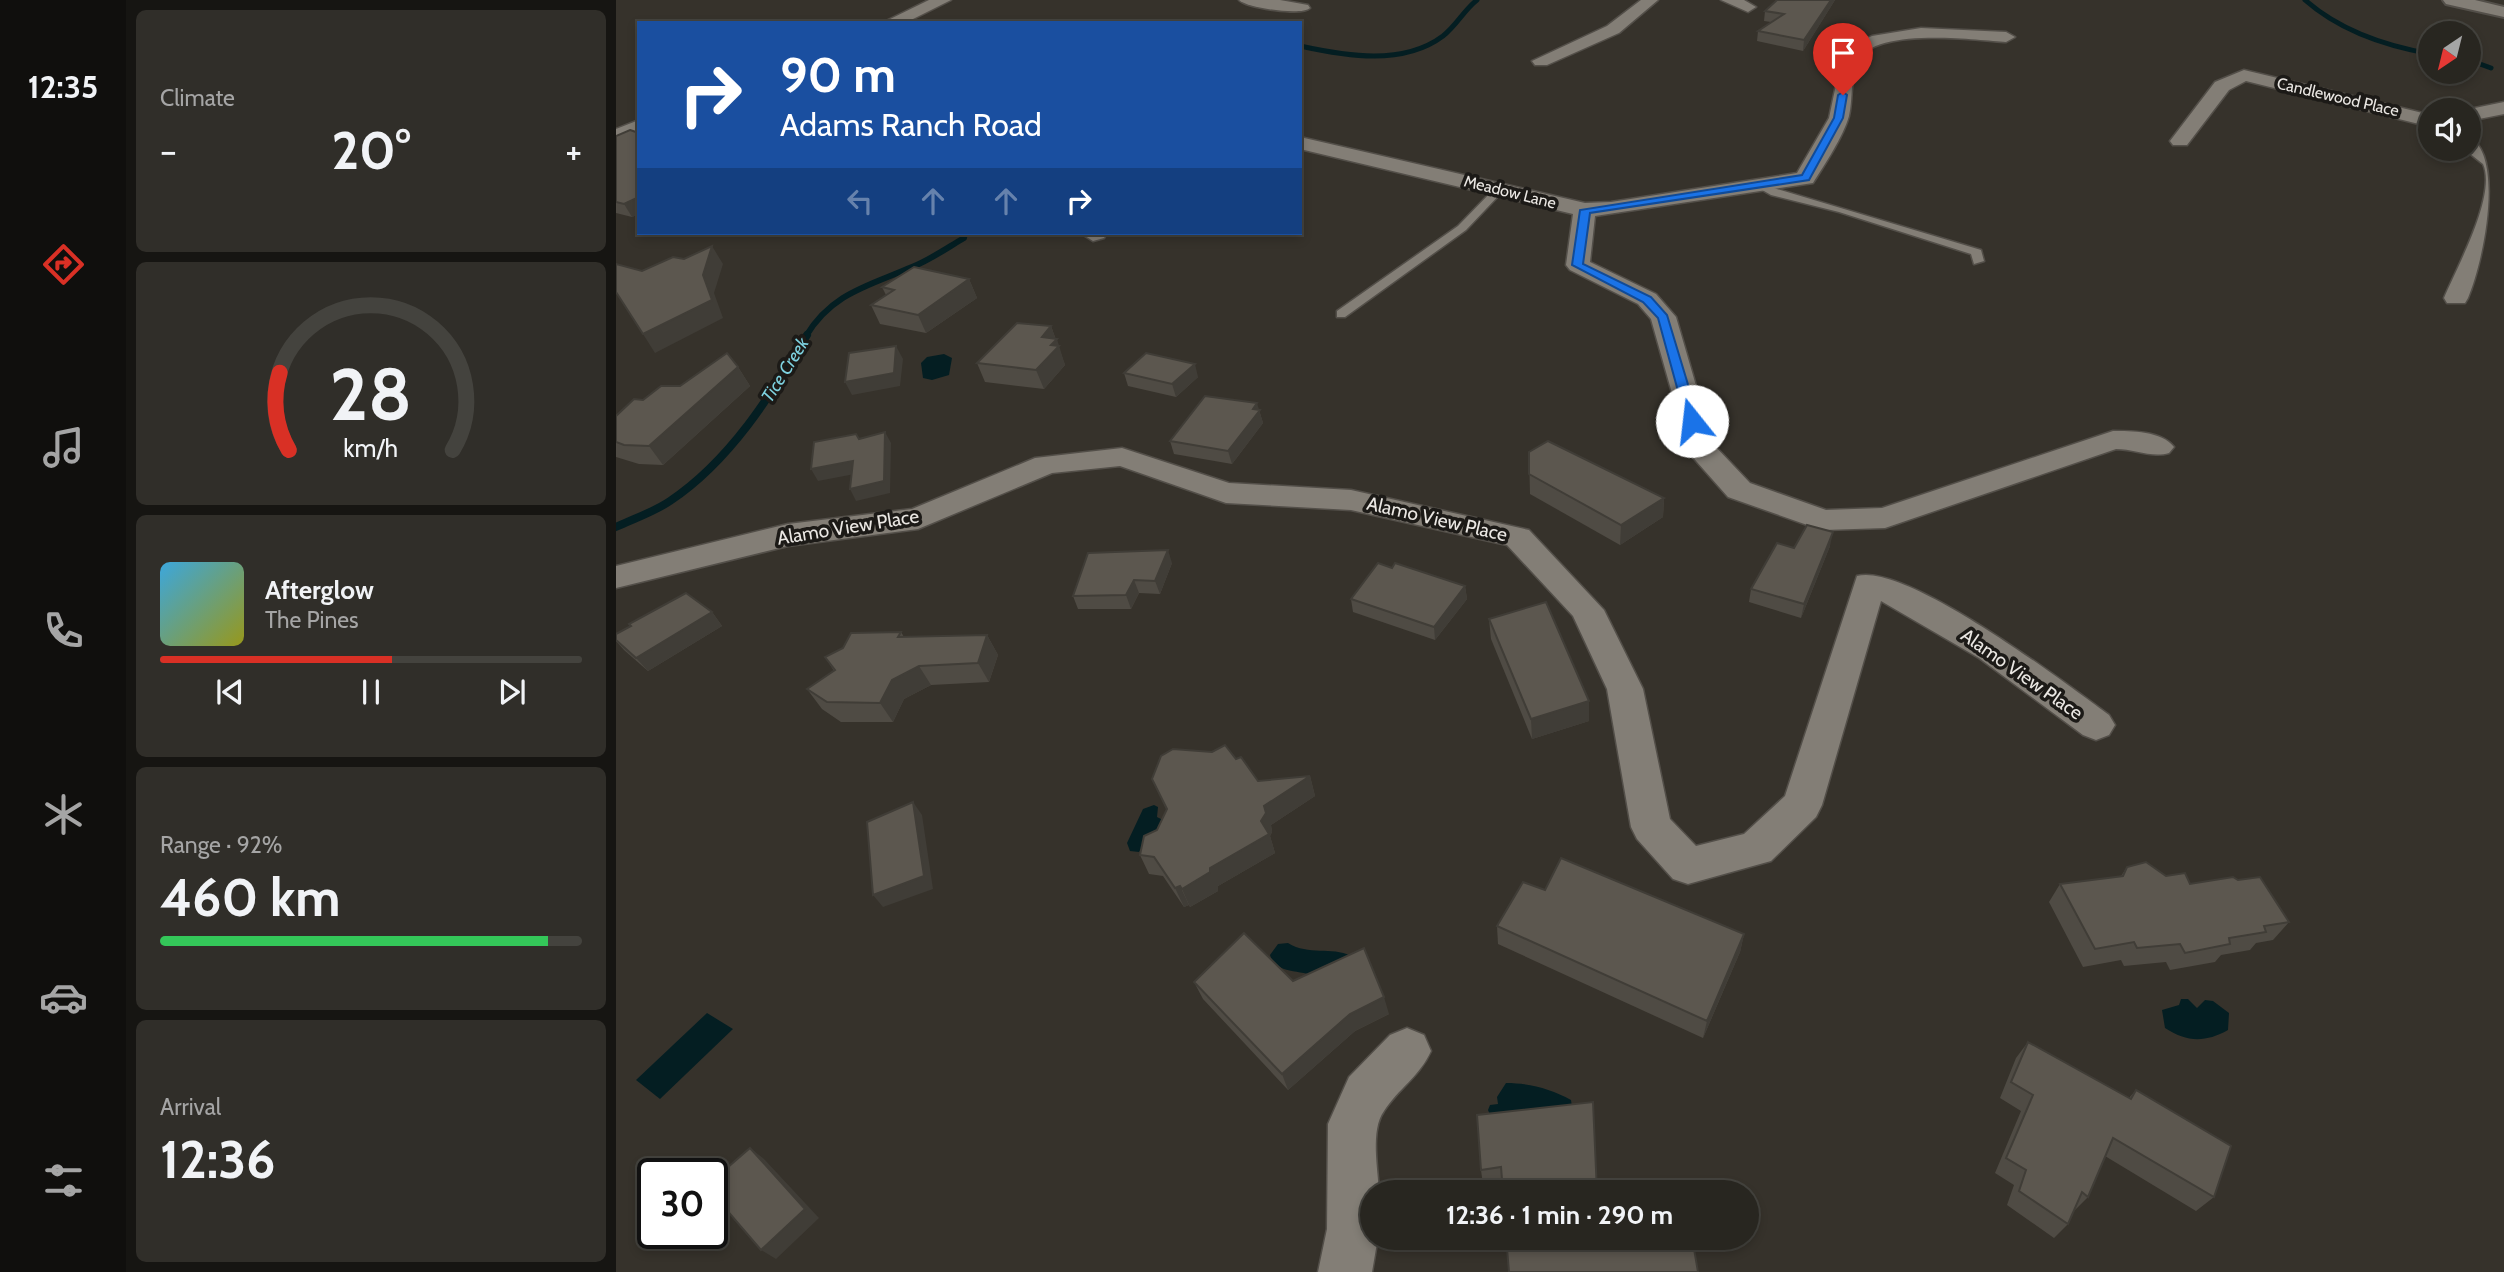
<!DOCTYPE html>
<html lang="en">
<head>
<meta charset="utf-8">
<style>
	body { margin:0; font-family:Cabin,sans-serif; background:#302e29; color:#f1f3f6; height:100vh; display:flex; flex-direction:column; font-size:26px; white-space:nowrap }
	* { box-sizing:border-box; margin:0 }
	p { font-size:23px; color:#a5a5a5 }
	.icon { flex:none; width:38px; height:38px; fill:none; stroke:currentColor; stroke-width:2; stroke-linecap:round; stroke-linejoin:round }
	.map { position:relative; flex:1; overflow:hidden }
	.details { display:flex; flex-direction:column; gap:10px; padding:10px; background:#161512; width:490px }
	.details>* { flex:none }
	.banner { position:absolute; left:21px; top:21px; width:665px; height:214px; border-radius:0px; box-shadow:0 4px 10px #0003,0 0 0 2px #44433e; background:#1a4fa0; color:#fff; overflow:hidden }
	.needle { width:46px; rotate:215deg }
	.tools { position:absolute; left:1802px; top:21px; display:grid; gap:14px }
	.tools a { display:grid; place-items:center; width:63px; height:63px; border-radius:50%; background:#282620; box-shadow:0 4px 10px #0003,0 0 0 2px #44433e; font-size:35px }
	.speed { position:absolute; left:21px; top:1158px; display:flex; gap:14px; font-size:35px; font-weight:700; text-align:center }
	.speed>* { display:grid; place-content:center; width:91px; height:91px; border-radius:50%; background:#282620; box-shadow:0 4px 10px #0003,0 0 0 2px #44433e; line-height:1 }
	.speed .limit { border:4px solid #111; border-radius:10px; background:#fff; color:#111 }
	.pin { position:absolute; display:grid; place-items:center; width:60px; height:60px; color:#fff; margin:-72px -30px; border-radius:50% 50% 50% 0; rotate:-45deg; box-shadow:0 0 7px #0007 }
	.pin .icon { rotate:45deg }
	.me { position:absolute; width:77px; margin:-38px; rotate:344deg; stroke-linejoin:round; filter:drop-shadow(0 0 5px #0008) }
	.turn { display:flex; align-items:center; gap:24px; height:147px; padding:0 28px; font-size:32px }
	.turn .icon { width:91px; height:91px; stroke-width:2.5 }
	.turn b { display:block; font-size:49px; line-height:60px }
	.lanes { display:flex; align-items:center; height:66px; padding:0 28px; background:#0003; justify-content:center; gap:35px; direction:ltr }
	.lanes .off { opacity:.35 }
	.big { font-size:52px; font-weight:700; line-height:1.1 }
	.details .card { flex:1; display:flex; flex-direction:column; justify-content:center; gap:10px; min-width:0; padding:0 24px; border-radius:10px; background:#302e29 }
	.details .dial { align-items:center; gap:0 }
	.dial svg { height:182px; overflow:visible; fill:none; stroke:#44433e; stroke-width:7; stroke-linecap:round; text-anchor:middle }
	.dial text { fill:#f1f3f6; stroke:none }
	.song { display:flex; align-items:center; gap:21px }
	.cover { width:84px; height:84px; border-radius:10px; background:linear-gradient(135deg,hsl(200 70% 55%),hsl(60 70% 35%)) }
	.played { height:7px; border-radius:4px; background:linear-gradient(90deg,#d93025 55%,#44433e 55%) }
	.keys { display:flex; justify-content:space-around; direction:ltr }
	.heat { display:flex; justify-content:space-between; align-items:center; font-size:38px; direction:ltr }
	.charge { height:10px; border-radius:5px; background:linear-gradient(90deg,#34c759 92%,#44433e 0) }
	.trip { position:absolute; left:744px; top:1180px; width:399px; height:70px; border-radius:35px; background:#282620; box-shadow:0 4px 10px #0003,0 0 0 2px #44433e; font-weight:700; line-height:70px; text-align:center }
	main { display:flex; flex:1; min-height:0 }
	.menu { display:flex; flex-direction:column; width:126px; justify-content:space-around; align-items:center; background:#100f0d; color:#a5a5a5 }
	.menu .icon { width:49px; height:49px }
	.menu .current { color:#d93025 }
	.menu b { font-size:32px; color:#f1f3f6 }
	.map>svg:first-child { display:block }
	.water { fill:#041e22 }
	.lines { fill:none; stroke-linecap:round; stroke-linejoin:round }
	.stream-far2 { stroke:#041e22; stroke-width:5 }
	.stream-far1 { stroke:#041e22; stroke-width:6 }
	.stream { stroke:#041e22; stroke-width:8 }
	.service-casing { stroke:#534f49; stroke-width:3 }
	.minor-casing { stroke:#534f49; stroke-width:3 }
	.tertiary-casing { stroke:#534f49; stroke-width:4 }
	.service { fill:#837e76; fill-rule:evenodd }
	.minor { fill:#837e76; fill-rule:evenodd }
	.tertiary { fill:#837e76; fill-rule:evenodd }
	.wall { fill:#4f4b44 }
	.shaded-wall { fill:#403d37 }
	.building { fill:#5c574f; stroke:#403d37; stroke-width:2 }
	.route { fill:#1a73e8; stroke:#114b97; stroke-width:2 }
	.labels { text-anchor:middle; dominant-baseline:central; stroke-width:7; stroke-linejoin:round; paint-order:stroke }
	.far-street-label { font-size:16px; fill:#eae7e3; stroke:#1c1a17 }
	.far-water-label { font-size:18px; font-style:italic; fill:#7ed2e0; stroke:#1c1a17 }
	.street-label { font-size:19px; fill:#eae7e3; stroke:#1c1a17 }
</style>
</head>
<body>
<main>
<nav class="menu">
<b>12:35</b>
<svg class="icon current" aria-label="directions" viewBox="0 0 24 24"><path d="M12 3l9 9-9 9-9-9zM9 14v-3h6M13 9l2 2-2 2"/></svg>
<svg class="icon" aria-label="music" viewBox="0 0 24 24"><path d="M9 18V5l10-2v13"/><circle cx="6" cy="18" r="3"/><circle cx="16" cy="16" r="3"/></svg>
<svg class="icon" aria-label="phone" viewBox="0 0 24 24"><path d="M5 4h4l2 5-3 2q2 4 5 5l2-3 5 2v4C11 20 4 13 5 4z"/></svg>
<svg class="icon" aria-label="climate" viewBox="0 0 24 24"><path d="M12 3v18M4 7l16 10M4 17L20 7"/></svg>
<svg class="icon" aria-label="car" viewBox="0 0 24 24"><path d="M5 17H2v-5l4-1 3-4h7l3 4 3 1v5h-3M9 17h6M6 11h13"/><circle cx="7" cy="17" r="2"/><circle cx="17" cy="17" r="2"/></svg>
<svg class="icon" aria-label="filters" viewBox="0 0 24 24"><path d="M4 7h16M4 17h16"/><circle cx="9" cy="7" r="2"/><circle cx="15" cy="17" r="2"/></svg>
</nav>
<section class="details">
<div class="card"><p>Climate</p>
<div class="heat"><a>−</a><b class="big">20°</b><a>+</a></div>
</div>
<div class="card dial"><svg viewBox="0 0 100 80">
<path d="M14 69A42 42 0 1 1 86 69"/>
<path d="M14 69A42 42 0 0 1 10 35" stroke="#d93025"/>
<text x="50" y="56" font-size="32" font-weight="700">28</text>
<text x="50" y="72" font-size="11">km/h</text>
</svg></div>
<div class="card">
<div class="song"><i class="cover"></i><div><b>Afterglow</b><p>The Pines</p></div></div>
<div class="played"></div>
<div class="keys"><svg class="icon" aria-label="previous" viewBox="0 0 24 24"><path d="M18 5L8 12l10 7zM5 5v14"/></svg><svg class="icon" aria-label="pause" viewBox="0 0 24 24"><path d="M8 5v14M16 5v14"/></svg><svg class="icon" aria-label="next" viewBox="0 0 24 24"><path d="M6 5l10 7-10 7zM19 5v14"/></svg></div>
</div>
<div class="card"><p>Range · 92%</p><b class="big">460 km</b><div class="charge"></div></div>
<div class="card"><p>Arrival</p><b class="big">12:36</b></div>
</section>
<div class="map">
<svg width="1888" height="1272" viewBox="0 0 1888 1272">
	<rect width="100%" height="100%" fill="#36322b"/>
	<g class="water">
		<path d="M328,354L336,358L333,375L316,380L307,378L305,363L311,357Z"/>
		<path d="M538,805L542,807L541,817L547,820L546,832L534,833L523,852L514,851L511,843L527,809Z"/>
		<path d="M672,943C693,956 715,946 735,956L701,977C685,969 660,975 654,955L662,944Z"/>
		<path d="M1565,999H1572L1581,1008L1589,1000L1597,1001L1613,1013L1612,1030C1589,1043 1570,1042 1549,1028L1546,1010L1563,1005Z"/>
		<path d="M91,1013L117,1029L44,1099L20,1080Z"/>
		<path d="M890,1083C913,1083 935,1089 955,1100L957,1114L875,1117L872,1110L874,1105L882,1104L881,1097Z"/>
	</g>
	<g class="lines">
		<g class="stream-far2">
			<path d="M1689,0C1724,31 1769,46 1815,54"/>
			<path d="M684,46C730,56 787,66 827,36C841,25 848,10 861,0"/>
			<path d="M1853,60L1875,68"/>
		</g>
		<path class="stream-far1" d="M190,336C216,293 252,286 296,267C314,260 331,248 348,238L349,233"/>
		<path class="stream" d="M0,527C17,519 38,512 54,501C114,461 155,395 191,335"/>
		<defs>
			<g id="service">
				<path d="M1141,183L1365,250L1368,261L1358,264L1355,254L1223,212L1155,195L1141,187Z"/>
				<path d="M879,188L888,190L850,230L729,317H721V311L842,226Z"/>
			</g>
			<g id="minor">
				<path d="M313,0H335L289,23H266Z"/>
				<path d="M623,0H664L692,5L694,8C686,16 631,8 623,0Z"/>
				<path d="M1025,0H1042L1003,33L931,65H919L916,61L991,26Z"/>
				<path d="M1105,0H1128L1140,7L1132,12Z"/>
				<path d="M1305,28L1390,32L1399,37L1390,42C1359,40 1255,26 1241,63C1234,79 1237,99 1233,116C1227,137 1209,164 1197,183L979,216L974,262L1040,294L1060,317L1097,444L1134,483L1210,510L1266,508L1497,431C1515,431 1546,431 1558,447L1553,453C1536,458 1518,449 1500,449L1269,528L1208,530L1197,527L1112,497L1073,453L1035,319L1022,304L954,270L950,265L957,214L684,149V137L969,203L995,202L1181,173L1213,118L1226,56L1238,44L1256,36Z"/>
				<path d="M1628,70L1815,115V127L1630,81L1613,90L1571,145H1557L1554,141L1599,82Z"/>
				<path d="M1888,102V114L1853,121V110H1849Z"/>
				<path d="M23,120V133L0,142V129Z"/>
				<path d="M1853,137C1888,155 1869,257 1852,298L1849,303H1831L1828,298C1841,267 1881,195 1867,164L1848,149H1853Z"/>
				<path d="M491,233L488,238L477,241L466,234Z"/>
				<path d="M506,448L613,483L735,490L913,530L988,610L1027,689L1054,819L1080,846L1128,834L1169,796L1241,576C1290,562 1449,683 1493,715L1499,725L1493,735L1480,740L1467,735L1363,658L1265,601L1206,805L1200,817L1155,861L1072,884L1057,879L1021,839L1015,827L991,689L957,616L891,545L735,510L610,503L504,466L436,473L302,529L172,546L0,588V566L172,524L296,509L419,458Z"/>
				<path d="M791,1028L808,1035L815,1051C804,1076 782,1089 768,1111C754,1130 762,1169 763,1192H756V1237H762L756,1272H702L711,1229L712,1124L733,1077L774,1035Z"/>
			</g>
			<path id="tertiary" d="M1827,0H1859L1888,7V17L1830,4Z"/>
		</defs>
		<use href="#service" class="service-casing"/>
		<use href="#minor" class="minor-casing"/>
		<use href="#tertiary" class="tertiary-casing"/>
		<use href="#service" class="service"/>
		<use href="#minor" class="minor"/>
		<use href="#tertiary" class="tertiary"/>
	</g>
	<g class="wall">
		<path d="M1161,0H1219L1187,51L1141,41L1142,31L1155,22L1148,21L1149,11Z"/>
		<path d="M23,133V214L16,217L0,213V136Z"/>
		<path d="M353,279L361,298L310,333L264,324L255,305L270,295L266,287Z"/>
		<path d="M435,326L449,365L428,389L369,382L361,363Z"/>
		<path d="M122,367L134,386L47,465L23,464L0,457V416L27,400L64,386Z"/>
		<path d="M508,373L582,377L560,397L512,386Z"/>
		<path d="M643,410L647,423L616,464L558,454L554,441Z"/>
		<path d="M913,452L1048,498L1047,517L1004,545L914,494Z"/>
		<path d="M1214,546L1185,618L1133,602L1135,589L1178,548Z"/>
		<path d="M556,563L544,594L523,593L515,609H462L457,596Z"/>
		<path d="M776,568L849,586L851,599L819,640L737,612L735,599Z"/>
		<path d="M96,612L106,626L32,671L8,650L0,641V634Z"/>
		<path d="M873,619L973,701V721L916,739L875,639Z"/>
		<path d="M285,632L288,637L371,635L382,655L373,682L315,685L288,699L277,722H225L206,709L191,689L218,671L209,657Z"/>
		<path d="M620,759L642,781L694,776L699,796L655,825L656,832L654,836L659,853L602,886V891L574,907L573,905L568,907L547,876L533,874L524,855L541,830L551,811L536,779Z"/>
		<path d="M1511,867L1550,876L1673,922L1657,940L1640,943L1634,950L1605,955L1599,962L1554,970L1550,962L1508,966L1505,960L1467,967L1433,902L1444,884L1505,876Z"/>
		<path d="M929,890L1128,934L1124,952L1087,1038L882,944L881,926Z"/>
		<path d="M677,981L773,1014L739,1031L672,1090L587,999L578,982Z"/>
		<path d="M1412,1042L1513,1098L1520,1090L1598,1197L1580,1211L1489,1156L1472,1197L1458,1211L1452,1224L1438,1238L1391,1205L1398,1185L1379,1173L1405,1111L1384,1098L1400,1058Z"/>
		<path d="M861,1115L981,1192L886,1182L867,1185L865,1170Z"/>
	</g>
	<g class="shaded-wall">
		<path d="M1215,0H1219L1187,51L1188,40Z"/>
		<path d="M23,197V214L16,217L8,204Z"/>
		<path d="M96,246L107,264L98,293L107,318L39,353L27,334L87,275Z"/>
		<path d="M353,279L361,298L310,333L302,315Z"/>
		<path d="M435,326L440,340L441,339L449,365L428,389L420,370L426,337Z"/>
		<path d="M280,346L287,359L284,386L236,395L229,382Z"/>
		<path d="M579,364L582,377L560,397L556,384Z"/>
		<path d="M122,367L134,386L47,465L33,446Z"/>
		<path d="M641,403L647,423L616,464L612,451Z"/>
		<path d="M269,432L275,443L274,493L240,501L234,489Z"/>
		<path d="M237,461L244,473L202,481L195,469Z"/>
		<path d="M1048,498L1047,517L1004,545L1005,525Z"/>
		<path d="M1217,532L1214,546L1185,618L1188,604Z"/>
		<path d="M552,550L556,563L544,594L539,581Z"/>
		<path d="M518,580L523,593L515,609L510,595Z"/>
		<path d="M849,586L851,599L819,640L818,627Z"/>
		<path d="M96,612L106,626L32,671L20,658Z"/>
		<path d="M371,635L382,655L373,682L362,663Z"/>
		<path d="M303,666L315,685L288,699L277,722L264,703L276,680Z"/>
		<path d="M973,701V721L916,739L915,719Z"/>
		<path d="M694,776L699,796L655,825L656,832L654,836L659,853L602,886V891L574,907L566,889L594,868L645,821L648,806Z"/>
		<path d="M297,802L306,815L317,889L267,907L257,895Z"/>
		<path d="M564,886L573,905L568,907L559,888Z"/>
		<path d="M1128,934L1124,952L1087,1038L1091,1021Z"/>
		<path d="M768,997L773,1014L739,1031L672,1090L666,1074L734,1014Z"/>
		<path d="M134,1148L148,1159L203,1218L160,1259L145,1250Z"/>
	</g>
	<g class="building">
		<path d="M1161,0H1215L1188,40L1142,31L1168,14L1149,11Z"/>
		<path d="M14,130L23,133V197L8,204L0,202V136Z"/>
		<path d="M96,246L87,275L96,300L27,334L0,292V264L26,271L57,257L68,259Z"/>
		<path d="M298,267L353,279L302,315L255,305L278,290L266,287Z"/>
		<path d="M401,323L435,326L426,337L441,339L435,345L443,346L420,370L361,363Z"/>
		<path d="M280,346L278,373L229,382L233,353Z"/>
		<path d="M111,353L122,367L33,446L8,445L0,442V416L18,399L27,400L45,386H64Z"/>
		<path d="M530,353L579,364L556,384L508,373Z"/>
		<path d="M589,396L641,403L637,409L644,410L612,451L554,441Z"/>
		<path d="M269,432L268,481L234,489L237,461L195,469L198,442L240,434L243,439Z"/>
		<path d="M932,441L1048,498L1005,525L913,474V452Z"/>
		<path d="M1191,525L1217,532L1188,604L1135,589L1161,543L1178,548Z"/>
		<path d="M552,550L539,581L518,580L510,595L457,596L472,553Z"/>
		<path d="M762,563L776,568L779,563L849,586L818,627L735,599Z"/>
		<path d="M70,593L96,612L20,658L0,640V634L15,626L13,624Z"/>
		<path d="M930,602L973,701L915,719L873,619Z"/>
		<path d="M285,632L282,637L371,635L362,663L303,666L276,680L264,703L211,702L191,689L219,670L209,657L227,648L235,633Z"/>
		<path d="M609,745L620,759L625,757L642,781L694,776L648,806L650,813L645,821L653,834L594,868V872L566,889L564,886L559,888L538,857L524,855L528,836L541,830L551,809L536,779L545,756L557,749L596,752Z"/>
		<path d="M297,802L308,876L257,895L251,822Z"/>
		<path d="M945,858L1128,934L1091,1021L881,926L907,882L929,890Z"/>
		<path d="M1530,862L1550,876L1569,873L1574,884L1617,877L1622,880L1644,877L1673,922L1648,926L1650,932L1613,938L1614,944L1569,953L1564,944L1521,948L1518,942L1479,949L1444,884L1507,876L1511,867Z"/>
		<path d="M628,933L677,981L748,948L768,997L734,1014L666,1074L578,982Z"/>
		<path d="M1412,1042L1515,1099L1520,1090L1615,1146L1598,1197L1497,1138L1472,1197L1466,1192L1452,1224L1403,1191L1410,1170L1390,1158L1417,1095L1395,1082Z"/>
		<path d="M977,1102L981,1192H887L885,1167L865,1170L861,1115Z"/>
		<path d="M134,1148L189,1209L145,1250L96,1193V1181Z"/>
		<path d="M890,1237H1076L1082,1272H893Z"/>
	</g>
	<path class="route" d="M1227,92L1231,95L1227,118L1193,180L974,213L967,264L1035,297L1051,315L1083,421L1071,424L1042,318L1027,302L956,265L964,210L1186,175L1218,118L1222,95Z"/>
	<g class="labels">
		<g class="far-street-label">
			<text transform="translate(1722 97) rotate(13)">Candlewood Place</text>
			<text transform="translate(894 192) rotate(14)">Meadow Lane</text>
		</g>
		<g class="far-water-label">
			<text transform="translate(169 370) rotate(-58)">Tice Creek</text>
		</g>
		<g class="street-label">
			<text transform="translate(821 519) rotate(13)">Alamo View Place</text>
			<text transform="translate(232 527) rotate(-9)">Alamo View Place</text>
			<text transform="translate(1406 674) rotate(35)">Alamo View Place</text>
		</g>
	</g>
</svg>
<div class="tools">
<a><svg class="needle" viewBox="-14 -14 28 28"><path d="M0-13l5 13h-10z" fill="#e53935"/><path d="M0 13l5-13h-10z" fill="#a5a5a5"/></svg></a>
<a><svg class="icon" aria-label="sound" viewBox="0 0 24 24"><path d="M4 9h4l5-4v14l-5-4H4zM17 9q2 3 0 6"/></svg></a>
</div>
<div class="speed"><div class="limit">30</div></div>
<div class="pin" style="left:1227px;top:95px;background:#d93025"><svg class="icon" aria-label="arrive" viewBox="0 0 24 24"><path d="M6 21V4h12l-3 4 3 4H6"/></svg></div>
<svg class="me" style="left:1076px;top:421px" viewBox="-20 -20 40 40"><circle r="19" fill="#fff"/><path d="M0-13L10 11 0 6-10 11z" fill="#1a73e8"/></svg>
<div class="trip">12:36 · 1 min · 290 m</div>
<div class="banner">
<div class="turn"><svg class="icon" aria-label="right" viewBox="0 0 24 24"><path d="M7 20v-9h11M14 6l5 5-5 5"/></svg><div><b>90 m</b>Adams Ranch Road</div></div>
<div class="lanes"><svg class="icon off" aria-label="left" viewBox="0 0 24 24"><path d="M17 20v-9H6M10 6l-5 5 5 5"/></svg><svg class="icon off" aria-label="ahead" viewBox="0 0 24 24"><path d="M12 20V5M6 11l6-6 6 6"/></svg><svg class="icon off" aria-label="ahead" viewBox="0 0 24 24"><path d="M12 20V5M6 11l6-6 6 6"/></svg><svg class="icon" aria-label="right" viewBox="0 0 24 24"><path d="M7 20v-9h11M14 6l5 5-5 5"/></svg></div>
</div>
</div>
</main>
</body>
</html>
